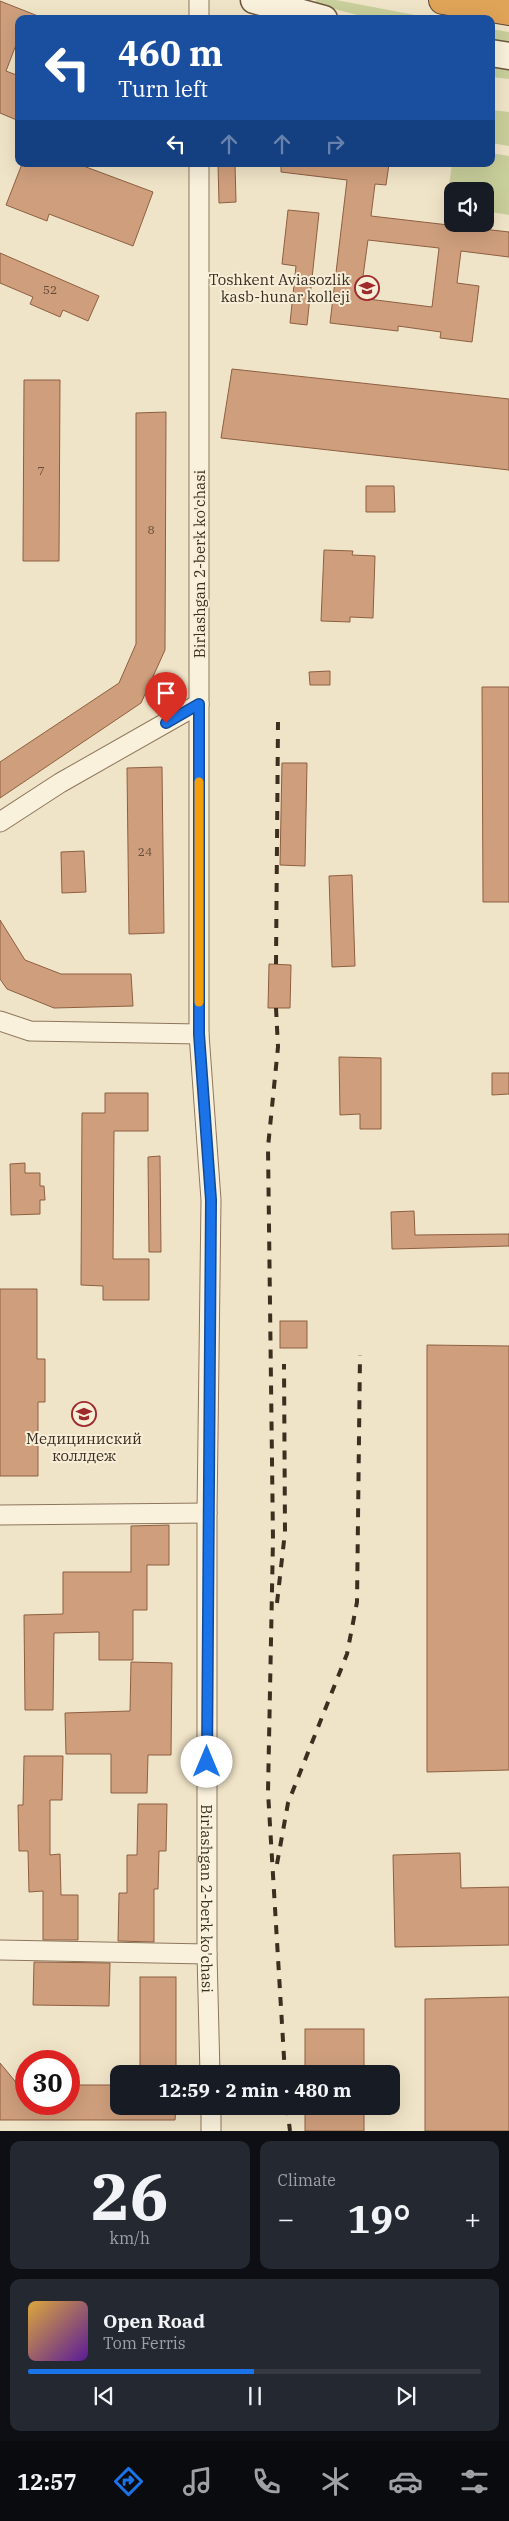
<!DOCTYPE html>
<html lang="en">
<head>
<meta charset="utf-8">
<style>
	body { margin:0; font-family:"IBM Plex Serif",serif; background:#242831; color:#f1f3f6; height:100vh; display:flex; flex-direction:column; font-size:19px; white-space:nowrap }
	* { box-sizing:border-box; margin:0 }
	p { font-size:16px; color:#9ea1a6 }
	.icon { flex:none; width:28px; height:28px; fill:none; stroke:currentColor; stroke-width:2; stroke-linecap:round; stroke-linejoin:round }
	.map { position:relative; height:2131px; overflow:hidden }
	.panel { display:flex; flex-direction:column; gap:10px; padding:10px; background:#0d0f14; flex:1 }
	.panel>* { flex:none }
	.hud { position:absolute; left:15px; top:15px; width:480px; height:152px; border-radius:10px; box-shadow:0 5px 20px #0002; background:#1a4fa0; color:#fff; overflow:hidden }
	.controls { position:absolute; left:444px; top:182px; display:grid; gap:10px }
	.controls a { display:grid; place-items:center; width:50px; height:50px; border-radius:10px; background:#171b24; box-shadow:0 5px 20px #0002; font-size:25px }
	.speed { position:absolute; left:15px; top:2050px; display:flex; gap:10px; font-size:25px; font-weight:700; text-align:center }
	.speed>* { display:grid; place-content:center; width:65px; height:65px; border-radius:50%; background:#171b24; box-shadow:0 5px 20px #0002; line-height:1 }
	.speed .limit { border:8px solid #d22; background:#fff; color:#111 }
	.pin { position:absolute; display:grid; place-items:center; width:42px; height:42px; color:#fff; margin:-51px -21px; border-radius:50% 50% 50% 0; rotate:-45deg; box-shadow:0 0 5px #0007 }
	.pin .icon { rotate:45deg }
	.me { position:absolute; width:55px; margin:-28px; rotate:0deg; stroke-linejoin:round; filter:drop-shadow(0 0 4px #0008) }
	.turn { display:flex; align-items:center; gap:18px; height:105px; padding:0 20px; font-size:22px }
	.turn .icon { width:65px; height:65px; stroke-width:2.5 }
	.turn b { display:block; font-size:35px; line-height:42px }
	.lanes { display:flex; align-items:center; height:48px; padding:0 20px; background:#0003; justify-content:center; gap:25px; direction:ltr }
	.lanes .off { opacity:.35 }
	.big { font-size:38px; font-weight:700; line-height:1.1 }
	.panel .widget { flex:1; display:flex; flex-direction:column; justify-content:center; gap:8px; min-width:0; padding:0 18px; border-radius:10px; background:#242831 }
	.panel .dial { align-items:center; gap:0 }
	.dial b { font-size:65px; line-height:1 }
	.song { display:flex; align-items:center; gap:15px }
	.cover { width:60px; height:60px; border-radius:8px; background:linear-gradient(135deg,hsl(40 70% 55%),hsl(270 70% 35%)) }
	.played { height:5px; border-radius:2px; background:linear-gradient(90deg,#1a73e8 50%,#363941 50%) }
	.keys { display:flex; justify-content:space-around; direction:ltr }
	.heat { display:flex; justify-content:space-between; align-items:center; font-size:28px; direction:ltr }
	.panel .tiles { flex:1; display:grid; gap:10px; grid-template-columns:1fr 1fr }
	.widget:last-child { grid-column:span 2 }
	.trip { position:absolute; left:110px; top:2065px; width:290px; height:50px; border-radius:10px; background:#171b24; box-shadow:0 5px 20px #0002; font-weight:700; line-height:50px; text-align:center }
	.tabs { display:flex; height:80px; justify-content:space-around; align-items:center; background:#090b0e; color:#9ea1a6 }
	.tabs .icon { width:35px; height:35px }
	.tabs .selected { color:#1a73e8 }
	.tabs b { font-size:22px; color:#f1f3f6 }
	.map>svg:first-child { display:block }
	.green { fill:#c9cf9b }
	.building { fill:#cf9f7d; stroke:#8d5f41; fill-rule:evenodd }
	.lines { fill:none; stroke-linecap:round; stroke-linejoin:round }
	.street-casing { stroke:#8d765c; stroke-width:21 }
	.secondary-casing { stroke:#6f573f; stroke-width:29 }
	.highway-casing { stroke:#5b4430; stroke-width:30 }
	.street { stroke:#faf1dc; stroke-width:19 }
	.secondary { stroke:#faf1dc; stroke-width:26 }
	.highway { stroke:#e0a458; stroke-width:28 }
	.rail { stroke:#3d2e20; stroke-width:4; stroke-dasharray:9 9; stroke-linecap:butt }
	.route-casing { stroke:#114b97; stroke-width:12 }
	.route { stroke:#1a73e8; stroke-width:9 }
	.slow { stroke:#f59e0b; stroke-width:9 }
	.labels { text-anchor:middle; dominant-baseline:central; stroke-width:4; stroke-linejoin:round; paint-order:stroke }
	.number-label { font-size:12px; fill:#624a37 }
	.poi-label { font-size:15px; fill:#3d2e20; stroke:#f7eed8; text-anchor:end }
	.street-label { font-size:15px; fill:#3d2e20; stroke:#f7eed8 }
</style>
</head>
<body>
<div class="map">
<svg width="509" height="2131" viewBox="0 0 509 2131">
	<rect width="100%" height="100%" fill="#f0e4c8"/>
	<g class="green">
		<path d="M316,0H336L436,19H373L315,4Z"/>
		<path d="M491,29L509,32V44L491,42Z"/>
		<path d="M491,65L509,69V79L491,77Z"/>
		<path d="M491,110L509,112V146L491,143Z"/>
		<path d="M491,153L509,156V215L485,211V191H452V207L446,206L452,164H491Z"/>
	</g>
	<g class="building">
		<path d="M0,1L43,18L19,19V37L6,71L19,76V121L0,113Z"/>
		<path d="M22,164H78L153,192L133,246L49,214L47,221L6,205Z"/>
		<path d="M218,164H235L236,202L219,203Z"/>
		<path d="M281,164H389L386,185L375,184L371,216L509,232V257L461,251L457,283L479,286L472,342L440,338L441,332L398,326V331L330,323L347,180L281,172ZM368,240L439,248L432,307L360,298Z"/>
		<path d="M288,210L319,213L307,325L290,323L296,266L282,264Z"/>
		<path d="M0,253L99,296L88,321L63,310L60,317L30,304L33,297L0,283Z"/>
		<path d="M232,369L509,399V470L221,438Z"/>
		<path d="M24,380H60L59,561H23Z"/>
		<path d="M166,412L165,650L141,703L0,798V762L119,683L136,644V413Z"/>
		<path d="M366,486H394L395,512H366Z"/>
		<path d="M324,550L353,551L352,555L375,556L373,618L350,617V622L321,621Z"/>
		<path d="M330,671V685H310L309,672Z"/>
		<path d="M482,687H509V902H483Z"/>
		<path d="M282,763H307L305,866L280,865Z"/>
		<path d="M162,767L164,933L129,934L127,768Z"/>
		<path d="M84,851L86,892L62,893L61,852Z"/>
		<path d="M352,875L355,966L332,967L329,876Z"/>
		<path d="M0,920L25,960L61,974H131L133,1006L54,1008L7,989L0,979Z"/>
		<path d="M269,964L291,965L290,1008H268Z"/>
		<path d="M339,1057L381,1058V1129H360V1114L340,1115Z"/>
		<path d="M492,1073H509V1094L492,1095Z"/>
		<path d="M105,1093H148V1131H114L113,1259H149V1300H103V1286L81,1285L82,1113H105Z"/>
		<path d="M160,1156L161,1252H149L148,1157Z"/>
		<path d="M25,1163V1173H40V1186H44L45,1200H40V1214L11,1215L10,1164Z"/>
		<path d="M414,1211L415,1235L509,1234V1246L392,1249L391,1212Z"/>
		<path d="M0,1289H37V1359H45V1402H38V1476H0Z"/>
		<rect x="280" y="1321" width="27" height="27"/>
		<path d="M427,1345L509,1346V1770L427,1772Z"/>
		<path d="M169,1525V1565H147V1610H133V1660H99V1632L54,1633L53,1710H25L24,1615L63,1614V1572H131V1526Z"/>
		<path d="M131,1662L172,1663L171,1755H148L147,1793H111V1754H66L65,1713L130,1711Z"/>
		<path d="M24,1756H63L62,1800H50V1855L60,1854L61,1895H78V1940H43V1891L29,1892L28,1851H19L18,1805H23Z"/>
		<path d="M138,1804H167L166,1851H159L158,1889H154V1942L118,1941L119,1893H127V1855H137Z"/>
		<path d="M460,1853L461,1888L509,1887V1945L395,1947L393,1855Z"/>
		<path d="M34,1962L110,1963L109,2006L33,2005Z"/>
		<rect x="140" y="1977" width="36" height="97"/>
		<path d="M509,1997V2131H425V1999Z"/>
		<rect x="305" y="2029" width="59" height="45"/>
		<path d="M0,2063L19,2086H26V2104H69V2085H119V2106H176L175,2120H0Z"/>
		<rect x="305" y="2106" width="59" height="25"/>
	</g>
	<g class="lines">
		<defs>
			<g id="street">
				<path d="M199,0V19"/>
				<path id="s1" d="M199,164V1034L211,1200L207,1513V1954L210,2074"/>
				<path d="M0,822L60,783L199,704"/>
				<path d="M0,1021L30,1031L199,1034"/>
				<path d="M0,1515L207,1513"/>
				<path d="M0,1950L207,1954"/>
				<path d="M211,2106V2131"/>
			</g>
			<g id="secondary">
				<path d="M254,0L324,19"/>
				<path d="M491,53L509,56"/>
			</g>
			<path id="highway" d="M443,0L509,11"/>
		</defs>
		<use href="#street" class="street-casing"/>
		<use href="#secondary" class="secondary-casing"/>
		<use href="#highway" class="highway-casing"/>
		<use href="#street" class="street"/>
		<use href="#secondary" class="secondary"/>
		<use href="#highway" class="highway"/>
		<g class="rail">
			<path d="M276,964L278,722"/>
			<path d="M276,1008L278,1047L268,1147L273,1539L268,1792L285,2074"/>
			<path d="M277,1603L285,1532L284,1364"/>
			<path d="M277,1864L288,1803L347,1654L357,1602L360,1355"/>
			<path d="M287,2106L290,2131"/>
		</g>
	</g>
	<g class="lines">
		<defs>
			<path id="route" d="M166,723L199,704V1034L211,1200L207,1762"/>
		</defs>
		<use href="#route" class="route-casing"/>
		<use href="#route" class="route"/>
		<path class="slow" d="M199,782V1002"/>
	</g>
	<defs>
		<symbol id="university-ring" viewBox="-11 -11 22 22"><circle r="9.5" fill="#f7eed8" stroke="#9e2a2b" stroke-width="1.5"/><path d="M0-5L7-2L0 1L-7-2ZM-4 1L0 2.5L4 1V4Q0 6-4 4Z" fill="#9e2a2b"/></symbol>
	</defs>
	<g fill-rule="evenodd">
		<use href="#university-ring" x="353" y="274" width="28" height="28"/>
		<use href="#university-ring" x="70" y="1400" width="28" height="28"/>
	</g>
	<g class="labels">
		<g class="number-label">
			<text x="50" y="289">52</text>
			<text x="41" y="470">7</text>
			<text x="151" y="529">8</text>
			<text x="145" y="851">24</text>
		</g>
		<g class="poi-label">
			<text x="350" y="279">Toshkent Aviasozlik<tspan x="350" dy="17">kasb-hunar kolleji</tspan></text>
			<text x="84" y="1438" text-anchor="middle">Медициниский<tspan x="84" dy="17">коллдеж</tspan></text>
		</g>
		<g class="street-label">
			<text transform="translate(199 564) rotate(-90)">Birlashgan 2-berk ko'chasi</text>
			<text stroke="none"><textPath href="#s1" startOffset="1735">Birlashgan 2-berk ko'chasi</textPath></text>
		</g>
	</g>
</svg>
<div class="controls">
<a><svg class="icon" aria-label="sound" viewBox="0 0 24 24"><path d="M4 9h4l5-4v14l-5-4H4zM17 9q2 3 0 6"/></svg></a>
</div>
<div class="speed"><div class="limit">30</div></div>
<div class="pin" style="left:166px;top:723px;background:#d93025"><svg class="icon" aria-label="arrive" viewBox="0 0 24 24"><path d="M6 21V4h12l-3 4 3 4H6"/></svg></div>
<svg class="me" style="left:207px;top:1762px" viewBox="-20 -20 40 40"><circle r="19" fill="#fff"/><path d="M0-13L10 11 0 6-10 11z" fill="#1a73e8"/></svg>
<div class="trip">12:59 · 2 min · 480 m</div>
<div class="hud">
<div class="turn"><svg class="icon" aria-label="left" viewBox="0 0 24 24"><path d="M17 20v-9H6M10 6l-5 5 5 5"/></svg><div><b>460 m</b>Turn left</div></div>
<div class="lanes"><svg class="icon" aria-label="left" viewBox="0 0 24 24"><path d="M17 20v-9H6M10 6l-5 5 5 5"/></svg><svg class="icon off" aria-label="ahead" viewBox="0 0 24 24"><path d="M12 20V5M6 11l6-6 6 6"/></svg><svg class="icon off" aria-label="ahead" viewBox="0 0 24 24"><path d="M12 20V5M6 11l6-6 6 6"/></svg><svg class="icon off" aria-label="right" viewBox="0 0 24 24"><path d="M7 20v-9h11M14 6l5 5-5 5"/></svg></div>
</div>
</div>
<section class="panel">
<div class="tiles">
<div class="widget dial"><b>26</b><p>km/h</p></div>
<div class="widget"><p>Climate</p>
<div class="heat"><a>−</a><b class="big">19°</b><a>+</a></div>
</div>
<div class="widget">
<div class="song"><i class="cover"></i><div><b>Open Road</b><p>Tom Ferris</p></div></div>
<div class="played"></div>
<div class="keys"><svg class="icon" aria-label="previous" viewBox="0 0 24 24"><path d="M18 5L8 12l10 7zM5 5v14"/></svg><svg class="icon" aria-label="pause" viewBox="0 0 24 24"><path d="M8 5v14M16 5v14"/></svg><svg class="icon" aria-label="next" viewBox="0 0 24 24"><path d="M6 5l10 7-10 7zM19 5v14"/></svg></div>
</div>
</div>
</section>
<nav class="tabs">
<b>12:57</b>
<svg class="icon selected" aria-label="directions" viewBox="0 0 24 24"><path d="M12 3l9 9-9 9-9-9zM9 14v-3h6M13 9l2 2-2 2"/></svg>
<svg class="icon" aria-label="music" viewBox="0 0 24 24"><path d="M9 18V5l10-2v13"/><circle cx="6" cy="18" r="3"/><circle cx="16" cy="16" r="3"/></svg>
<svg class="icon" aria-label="phone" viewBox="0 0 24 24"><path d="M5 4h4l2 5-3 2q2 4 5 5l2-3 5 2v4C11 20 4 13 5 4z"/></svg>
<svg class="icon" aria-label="climate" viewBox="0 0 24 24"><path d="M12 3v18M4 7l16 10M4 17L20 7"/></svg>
<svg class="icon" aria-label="car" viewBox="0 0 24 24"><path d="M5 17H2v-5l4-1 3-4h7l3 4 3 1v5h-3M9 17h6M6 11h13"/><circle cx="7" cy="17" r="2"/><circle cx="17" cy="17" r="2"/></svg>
<svg class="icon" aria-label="filters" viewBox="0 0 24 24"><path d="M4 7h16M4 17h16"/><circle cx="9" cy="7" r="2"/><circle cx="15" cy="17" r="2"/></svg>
</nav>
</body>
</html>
